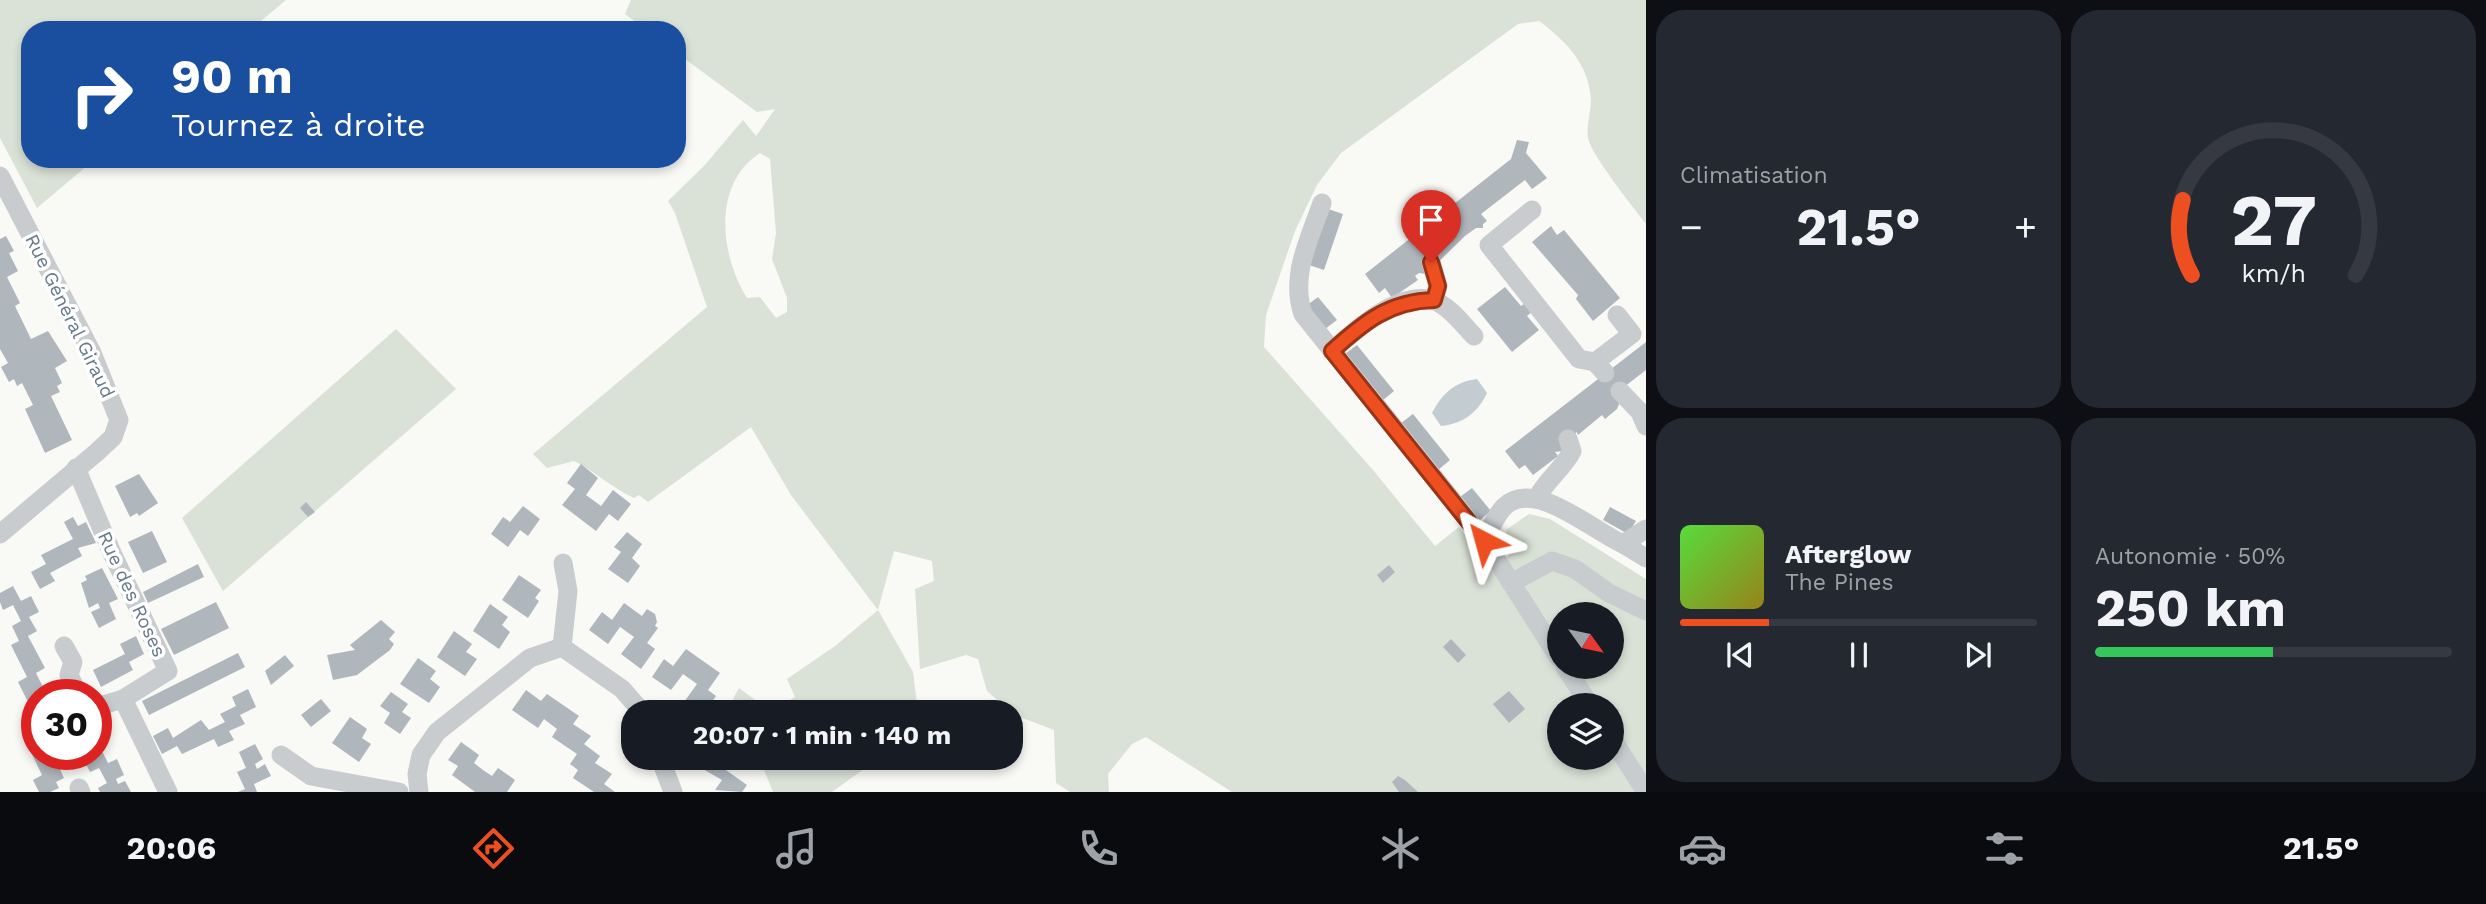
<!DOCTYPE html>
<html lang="fr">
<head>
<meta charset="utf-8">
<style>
	body { margin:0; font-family:"Work Sans",sans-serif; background:#242831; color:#f1f3f6; height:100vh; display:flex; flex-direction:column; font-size:26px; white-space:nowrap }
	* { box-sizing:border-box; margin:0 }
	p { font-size:23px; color:#9ea1a6 }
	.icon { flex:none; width:38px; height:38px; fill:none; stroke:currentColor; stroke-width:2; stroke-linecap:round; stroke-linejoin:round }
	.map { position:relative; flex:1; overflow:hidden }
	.drawer { display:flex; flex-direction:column; gap:10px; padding:10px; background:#0d0f14; width:840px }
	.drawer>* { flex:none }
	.banner { position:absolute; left:21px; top:21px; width:665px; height:147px; border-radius:28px; box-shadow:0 4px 10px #0003; background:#1a4fa0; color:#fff; overflow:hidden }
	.needle { width:46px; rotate:123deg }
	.fabs { position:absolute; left:1547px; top:602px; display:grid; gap:14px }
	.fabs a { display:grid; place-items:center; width:77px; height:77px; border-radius:50%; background:#171b24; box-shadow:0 4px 10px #0003; font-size:35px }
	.speed { position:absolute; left:21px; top:679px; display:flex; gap:14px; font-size:35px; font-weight:700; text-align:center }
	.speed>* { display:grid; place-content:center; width:91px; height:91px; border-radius:50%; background:#171b24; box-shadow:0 4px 10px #0003; line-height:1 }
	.speed .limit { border:10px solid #d22; background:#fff; color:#111 }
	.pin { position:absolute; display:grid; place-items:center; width:60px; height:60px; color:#fff; margin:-72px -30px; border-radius:50% 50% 50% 0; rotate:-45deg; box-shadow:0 0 7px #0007 }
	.pin .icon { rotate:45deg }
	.me { position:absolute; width:77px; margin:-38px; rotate:321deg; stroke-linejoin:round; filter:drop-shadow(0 0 5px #0008) }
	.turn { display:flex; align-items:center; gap:24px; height:147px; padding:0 35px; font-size:32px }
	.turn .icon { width:91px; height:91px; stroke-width:2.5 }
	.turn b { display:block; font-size:49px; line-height:60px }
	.big { font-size:52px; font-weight:700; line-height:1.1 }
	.drawer .tile { flex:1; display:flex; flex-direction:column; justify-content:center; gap:10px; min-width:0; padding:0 24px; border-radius:28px; background:#242831 }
	.drawer .dial { align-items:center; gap:0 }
	.dial svg { height:182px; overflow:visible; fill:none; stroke:#363941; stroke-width:7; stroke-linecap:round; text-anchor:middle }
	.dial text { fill:#f1f3f6; stroke:none }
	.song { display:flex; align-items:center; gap:21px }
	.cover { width:84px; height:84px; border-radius:10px; background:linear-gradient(135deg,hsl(110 70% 55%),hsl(50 70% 35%)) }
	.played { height:7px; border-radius:4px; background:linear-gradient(90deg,#ee4f20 25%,#363941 25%) }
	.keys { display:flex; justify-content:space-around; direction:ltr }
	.heat { display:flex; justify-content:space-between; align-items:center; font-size:38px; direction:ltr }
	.charge { height:10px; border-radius:5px; background:linear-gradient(90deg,#34c759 50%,#363941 0) }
	.drawer .tiles { flex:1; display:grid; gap:10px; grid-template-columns:repeat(2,1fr) }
	.trip { position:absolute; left:621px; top:700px; width:402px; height:70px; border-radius:28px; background:#171b24; box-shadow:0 4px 10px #0003; font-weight:700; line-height:70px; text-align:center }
	.tabs { display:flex; height:112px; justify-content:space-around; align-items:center; background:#090b0e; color:#9ea1a6 }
	.tabs .icon { width:49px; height:49px }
	.tabs .current { color:#ee4f20 }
	.tabs b { font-size:32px; color:#f1f3f6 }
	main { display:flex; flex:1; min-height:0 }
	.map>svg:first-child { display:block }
	.green { fill:#dae1d6; fill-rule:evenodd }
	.water { fill:#c2ccd1 }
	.building { fill:#afb7bd }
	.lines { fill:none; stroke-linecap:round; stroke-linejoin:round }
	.minor { stroke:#c8cccf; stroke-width:19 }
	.route-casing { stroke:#9b3315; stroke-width:18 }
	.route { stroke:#ee4f20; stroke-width:12 }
	.labels { text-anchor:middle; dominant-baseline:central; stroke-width:7; stroke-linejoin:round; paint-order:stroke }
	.street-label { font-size:19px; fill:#667989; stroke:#fff }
</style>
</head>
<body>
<main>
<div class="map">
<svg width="1646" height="792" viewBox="0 0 1646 792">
	<rect width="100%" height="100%" fill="#f9f9f6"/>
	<g class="green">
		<path d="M0,0H286L250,30H30V159H95L37,208L0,138Z"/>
		<path d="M631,0H1646V224C1634,208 1591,155 1588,138C1586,126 1591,112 1591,100C1589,64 1566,41 1539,21L1518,24L1341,153L1317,185L1295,231L1266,315L1264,347L1373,470L1435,546L1459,527L1493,572L1509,555L1506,530L1529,514L1550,519L1646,579V792H1232L1146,737L1132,744L1108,774L1109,792H1070L1056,783L1054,730L1015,715L987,691L978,659L966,655L920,669L915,589L934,581L932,561L894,551L878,610L913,672L918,712H739L733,699L739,688L770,711L795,697L787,679L835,646L878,610L791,495L751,427L648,502L639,495L634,498C612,488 596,472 574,461L547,468L533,454L707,307L675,213L668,201L704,166L743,120L756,136L775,109L757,112L677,53V30H646L625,14ZM760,153L770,159L776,233L772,259L787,298V312L776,318L760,297L747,298C720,255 712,184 760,153ZM1559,614H1612V667H1559ZM1559,705H1612V758H1559Z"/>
		<path d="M396,329L456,389L223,591L182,518Z"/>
		<path d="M759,758H879L832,792H773Z"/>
	</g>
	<path class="water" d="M1477,379L1487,393C1478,412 1463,424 1441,426L1432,413C1442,394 1454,382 1477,379Z"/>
	<g class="building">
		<path d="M1517,140L1529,142L1526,153L1547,178L1532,189L1525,180L1481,214L1487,221L1483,224V228H1476L1465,236L1426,274L1419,273L1415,276L1418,280L1392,298L1385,288L1379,293L1365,274L1511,159Z"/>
		<path d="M1328,209L1343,214L1324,270L1309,265Z"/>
		<path d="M1551,226L1557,235L1564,230L1620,298L1593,321L1576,299L1578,295L1532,242Z"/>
		<path d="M6,236L14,251L9,253L18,271L7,277L20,303L15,306L31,339L48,331L67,361L55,368L62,383L57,386L60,392L51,396L72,440L45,453L25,409L33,405L22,383L17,386L14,379L9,382L1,367L8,363L0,349V239Z"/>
		<path d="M1505,287L1521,306L1528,301L1535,309L1527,316L1539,330L1512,352L1477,309Z"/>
		<path d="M1318,297L1337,320L1325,329L1306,306Z"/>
		<path d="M1646,342V370L1615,394L1620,402L1617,409L1605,419L1602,415L1578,435L1577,432L1564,443L1563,451L1555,452L1558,456L1533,475L1525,465L1519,469L1505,451Z"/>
		<path d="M1357,345L1394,391L1382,401L1345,354Z"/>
		<path d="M1413,414L1450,460L1438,470L1401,423Z"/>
		<path d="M581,464L598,478L586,495L601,506L613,490L631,504L618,521L609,514L596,531L562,505L575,489L567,483Z"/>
		<path d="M139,474L158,503L139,516L137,513L130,517L115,486Z"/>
		<path d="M1472,488L1491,511L1479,521L1460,497Z"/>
		<path d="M306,502L315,512L308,517L300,508Z"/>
		<path d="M523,506L540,519L528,536L520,530L508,547L491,534L503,517L510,522Z"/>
		<path d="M1610,507L1636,521L1628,534L1603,520Z"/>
		<path d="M73,517L78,526L86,522L96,543L78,548L82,556L50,573L55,581L40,589L31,572L46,564L41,555L73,539L64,522Z"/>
		<path d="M152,531L167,562L143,573L128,542Z"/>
		<path d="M627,532L642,544L632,558L640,566L628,583L608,569L621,552L614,547Z"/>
		<path d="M198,564L204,577L148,603L143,592Z"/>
		<path d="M1389,565L1395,572L1383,583L1377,575Z"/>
		<path d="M102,568L118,599L109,603L116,619L99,628L91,612L100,608L98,603L89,608L81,583L87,580L85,576Z"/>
		<path d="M519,575L541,590L535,598L539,601L528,618L502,600Z"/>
		<path d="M13,586L21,601L31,596L39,612L29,617L37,631L28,636L45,668L36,673L47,695H37L34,714L18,682L27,677L11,645L19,641L12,626L21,621L13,605L3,610L0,602V593Z"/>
		<path d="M216,602L229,628L174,655L161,629Z"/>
		<path d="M624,603L642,616L647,609L655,614L657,622L655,626L658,628L647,643L655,649L641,669L621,654L634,637L620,627L608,644L589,630L602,612L612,620Z"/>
		<path d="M490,604L508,617L502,625L510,632L499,649L473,631Z"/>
		<path d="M381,620L395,632L389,639L394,644L390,650L357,675L333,680L327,655L355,650L350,645Z"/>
		<path d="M454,631L472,644L466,652L477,659L465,676L437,657Z"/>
		<path d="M136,636L144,654L129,662L133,670L101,687L93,670L125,654L120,644Z"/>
		<path d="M1451,639L1466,655L1458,663L1443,647Z"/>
		<path d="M686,649L720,673L708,690L716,696L705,712H699L684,702L697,684L683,674L671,690L652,677L664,659L673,666Z"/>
		<path d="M238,653L245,667L149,715L142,701Z"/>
		<path d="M285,655L294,666L271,685L265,671Z"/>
		<path d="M418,658L436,671L430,679L440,687L429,703L400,684Z"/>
		<path d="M248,689L256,707L240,715L245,724L229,731L234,740L218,747L214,739L182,754L177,746L162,754L153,736L168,728L173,738L201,720L209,730L225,722L220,714L236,706L232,697Z"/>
		<path d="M526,690L541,701L547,694L579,716L573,724L591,736L584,744L600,756L595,763L612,774L604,784L615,792H594L573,778L578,770L570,764L577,754L552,737L557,729L544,719L538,728L512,710Z"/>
		<path d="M1509,691L1525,709L1509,723L1493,704Z"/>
		<path d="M391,692L408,704L402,712L411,718L400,734L384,723L390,713L380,706Z"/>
		<path d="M321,699L331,711L311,727L301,715Z"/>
		<path d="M350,717L367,729L362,738L371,744L359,762L332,743Z"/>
		<path d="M101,727L108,742L100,747L108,763L117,759L124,775L116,779L118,784L125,781L131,792H100L98,788L107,783L99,768L90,772L82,756L96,754V729Z"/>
		<path d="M37,739V754H53L64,778L56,782L59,788L50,792H39L33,780L42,775L27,744Z"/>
		<path d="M461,742L479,755L474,763L483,770L492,776L498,768L515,780L507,792H475L452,775L458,766L448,760Z"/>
		<path d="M255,744L263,759L255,764L257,769L265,764L271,776L254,784L257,792H238L245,789L237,772L246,768L239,752Z"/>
		<path d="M701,758H724L728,761L723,768L747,785L742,792L715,790L722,780L696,765Z"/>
		<path d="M1398,776L1405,780L1418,792H1399L1392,782Z"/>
	</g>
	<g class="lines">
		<g class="minor">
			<path d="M0,176L92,353L119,420L113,437L97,452L0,534"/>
			<path d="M1322,203C1309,240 1290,276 1303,314L1484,540L1559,658"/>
			<path d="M1532,210L1489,245L1579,359L1595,362L1605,373"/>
			<path d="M1431,262L1438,286L1434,300"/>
			<path d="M1332,351C1354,331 1403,286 1437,302C1452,309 1463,325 1474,336"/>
			<path d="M1595,362L1632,334L1617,315"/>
			<path d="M1620,391L1640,412L1646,426"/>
			<path d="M76,468L112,553L168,671L123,699L96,707"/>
			<path d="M1537,498C1546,480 1563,469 1572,451L1568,439"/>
			<path d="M1484,540C1490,530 1495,516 1504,507C1533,477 1593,531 1623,544L1646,529"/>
			<path d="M1623,544L1646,558"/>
			<path d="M1511,583L1552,561L1575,569L1609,593L1646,611"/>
			<path d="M64,646L73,662L69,675L78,695"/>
			<path d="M562,647L622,689L642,712"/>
			<path d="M562,647L568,591L563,563"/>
			<path d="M1565,667L1590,705"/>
			<path d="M123,699L168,792"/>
			<path d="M1612,739L1646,792"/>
			<path d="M281,755L311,776L399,792"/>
			<path d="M660,758L673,792"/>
			<path d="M79,788L81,792"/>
			<path d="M419,792L417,774L421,755L437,732L530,658L562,647"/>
		</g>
	</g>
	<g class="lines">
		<defs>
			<path id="route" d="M1431,262L1438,286L1434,300C1389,301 1363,323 1332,351L1484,541"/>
		</defs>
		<use href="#route" class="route-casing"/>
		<use href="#route" class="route"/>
	</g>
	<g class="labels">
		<g class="street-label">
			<text transform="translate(70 316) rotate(64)">Rue Général Giraud</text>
			<text transform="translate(132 594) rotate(65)">Rue des Roses</text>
		</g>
	</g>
</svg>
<div class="fabs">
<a><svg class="needle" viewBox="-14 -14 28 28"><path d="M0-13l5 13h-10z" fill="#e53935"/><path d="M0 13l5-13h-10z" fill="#9ea1a6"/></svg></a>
<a><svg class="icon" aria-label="layers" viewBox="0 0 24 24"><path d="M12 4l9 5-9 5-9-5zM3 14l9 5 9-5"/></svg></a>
</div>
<div class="speed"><div class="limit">30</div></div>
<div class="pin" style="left:1431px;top:262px;background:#d93025"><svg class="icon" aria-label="arrive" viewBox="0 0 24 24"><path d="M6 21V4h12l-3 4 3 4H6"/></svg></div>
<svg class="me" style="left:1484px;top:541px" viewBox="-20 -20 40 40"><path d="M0-17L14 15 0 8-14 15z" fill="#ee4f20" stroke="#fff" stroke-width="4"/></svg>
<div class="trip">20:07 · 1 min · 140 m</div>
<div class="banner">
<div class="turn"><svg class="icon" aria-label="right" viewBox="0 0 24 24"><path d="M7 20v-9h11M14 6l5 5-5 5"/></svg><div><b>90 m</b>Tournez à droite</div></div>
</div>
</div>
<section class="drawer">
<div class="tiles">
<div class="tile"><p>Climatisation</p>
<div class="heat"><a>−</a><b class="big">21.5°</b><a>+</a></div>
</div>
<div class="tile dial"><svg viewBox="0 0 100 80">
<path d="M14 69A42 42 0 1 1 86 69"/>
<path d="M14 69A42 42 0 0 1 10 36" stroke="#ee4f20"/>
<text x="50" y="56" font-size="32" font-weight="700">27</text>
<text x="50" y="72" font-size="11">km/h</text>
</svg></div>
<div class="tile">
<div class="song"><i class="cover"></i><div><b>Afterglow</b><p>The Pines</p></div></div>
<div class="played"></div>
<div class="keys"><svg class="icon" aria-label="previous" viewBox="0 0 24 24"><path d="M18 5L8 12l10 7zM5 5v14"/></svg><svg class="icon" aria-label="pause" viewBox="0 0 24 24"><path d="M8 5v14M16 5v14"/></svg><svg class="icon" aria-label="next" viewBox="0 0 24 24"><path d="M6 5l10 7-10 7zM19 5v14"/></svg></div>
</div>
<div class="tile"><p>Autonomie · 50%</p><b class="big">250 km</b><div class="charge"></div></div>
</div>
</section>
</main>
<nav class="tabs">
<b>20:06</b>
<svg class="icon current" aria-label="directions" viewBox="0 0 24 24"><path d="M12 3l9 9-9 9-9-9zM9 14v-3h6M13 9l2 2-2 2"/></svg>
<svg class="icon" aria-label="music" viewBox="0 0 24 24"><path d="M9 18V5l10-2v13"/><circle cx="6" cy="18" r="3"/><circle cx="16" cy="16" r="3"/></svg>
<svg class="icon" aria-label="phone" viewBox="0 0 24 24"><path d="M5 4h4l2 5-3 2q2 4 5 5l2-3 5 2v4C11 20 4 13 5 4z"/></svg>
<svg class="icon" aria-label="climate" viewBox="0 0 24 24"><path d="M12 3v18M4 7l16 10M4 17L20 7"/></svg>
<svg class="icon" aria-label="car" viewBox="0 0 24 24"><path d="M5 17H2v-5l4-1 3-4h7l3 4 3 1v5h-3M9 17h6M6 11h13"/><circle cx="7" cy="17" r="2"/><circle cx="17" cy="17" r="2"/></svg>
<svg class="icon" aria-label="filters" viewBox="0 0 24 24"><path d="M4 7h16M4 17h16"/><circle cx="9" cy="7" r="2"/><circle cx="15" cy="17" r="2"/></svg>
<b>21.5°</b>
</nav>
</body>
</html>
